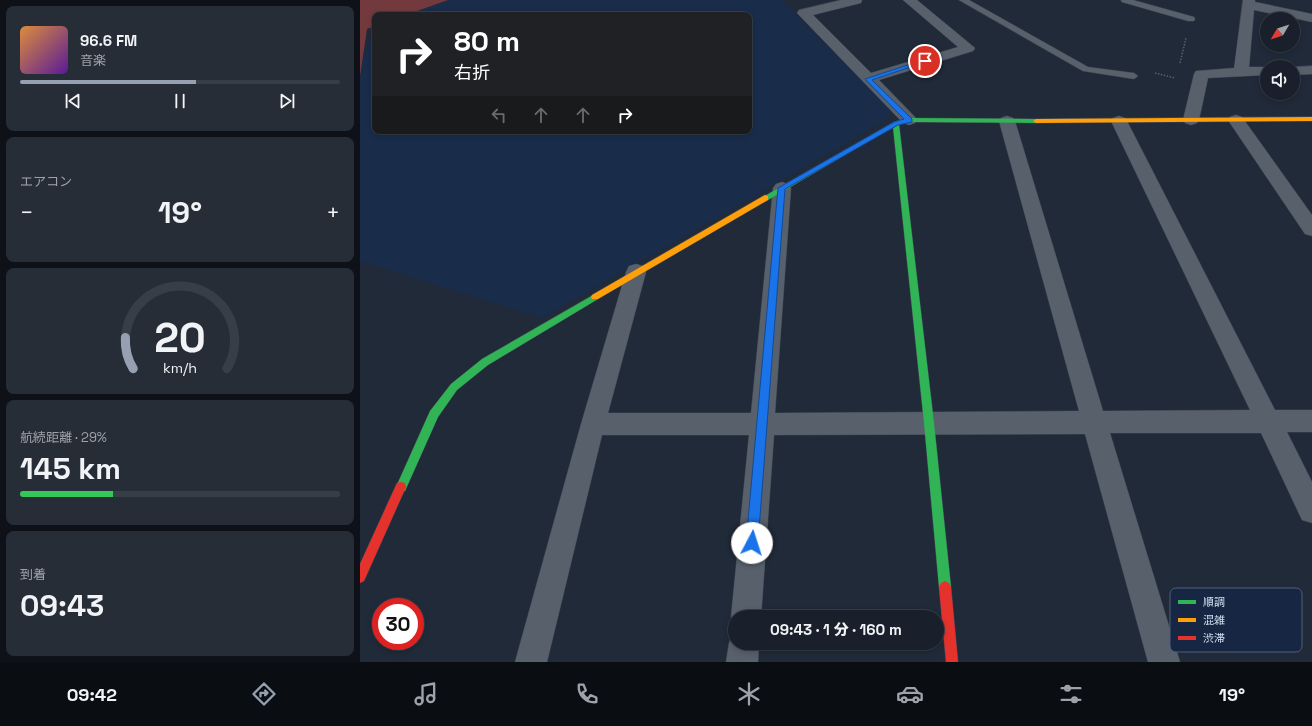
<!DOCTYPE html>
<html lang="ja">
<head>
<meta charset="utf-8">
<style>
	body { margin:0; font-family:"Space Grotesk","Noto Sans JP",sans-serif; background:#262d37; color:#f1f3f6; height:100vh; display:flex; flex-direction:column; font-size:15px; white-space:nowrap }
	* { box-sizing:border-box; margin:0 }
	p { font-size:13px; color:#9fa3a9 }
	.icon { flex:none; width:22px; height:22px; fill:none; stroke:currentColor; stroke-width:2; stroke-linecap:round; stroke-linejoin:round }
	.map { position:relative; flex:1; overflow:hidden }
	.sheet { display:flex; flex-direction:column; gap:6px; padding:6px; background:#0e1218; width:360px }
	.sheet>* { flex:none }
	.top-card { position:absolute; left:12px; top:12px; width:380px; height:122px; border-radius:8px; box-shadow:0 2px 6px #0003,0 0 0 1px #373e47; background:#202124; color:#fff; overflow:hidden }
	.needle { width:26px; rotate:231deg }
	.buttons { position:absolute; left:900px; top:12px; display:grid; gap:8px }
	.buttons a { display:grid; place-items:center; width:40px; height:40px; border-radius:50%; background:#19202b; box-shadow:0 2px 6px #0003,0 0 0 1px #373e47; font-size:20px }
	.speed { position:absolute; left:12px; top:598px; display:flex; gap:8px; font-size:20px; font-weight:700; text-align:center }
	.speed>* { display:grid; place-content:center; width:52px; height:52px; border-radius:50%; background:#19202b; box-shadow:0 2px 6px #0003,0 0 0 1px #373e47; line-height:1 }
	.speed .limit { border:6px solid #d22; background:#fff; color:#111 }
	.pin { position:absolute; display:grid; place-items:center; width:34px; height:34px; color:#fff; margin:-17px; border:2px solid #fff; border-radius:50%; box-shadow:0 1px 4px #0007 }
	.me { position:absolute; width:44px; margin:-22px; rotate:5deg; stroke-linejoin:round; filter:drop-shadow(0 0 3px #0008) }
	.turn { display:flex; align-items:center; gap:14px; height:84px; padding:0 16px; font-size:18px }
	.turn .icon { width:52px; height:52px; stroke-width:2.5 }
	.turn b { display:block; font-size:28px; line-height:34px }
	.lanes { display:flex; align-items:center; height:38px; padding:0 16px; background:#0003; justify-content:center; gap:20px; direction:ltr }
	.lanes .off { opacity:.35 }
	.big { font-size:30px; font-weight:800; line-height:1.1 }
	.sheet .widget { flex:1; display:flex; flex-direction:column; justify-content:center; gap:6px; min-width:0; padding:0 14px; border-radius:8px; background:#262d37 }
	.sheet .dial { align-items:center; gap:0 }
	.dial svg { height:104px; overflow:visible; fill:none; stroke:#373e47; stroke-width:7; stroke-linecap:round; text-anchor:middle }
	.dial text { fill:#f1f3f6; stroke:none }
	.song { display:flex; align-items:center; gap:12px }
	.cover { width:48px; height:48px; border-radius:6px; background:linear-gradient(135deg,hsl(30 70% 55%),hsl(270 70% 35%)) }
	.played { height:4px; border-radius:2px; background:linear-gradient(90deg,#95a0b1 55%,#373e47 55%) }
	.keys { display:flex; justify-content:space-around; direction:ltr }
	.heat { display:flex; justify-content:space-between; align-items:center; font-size:22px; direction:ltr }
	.charge { height:6px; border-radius:3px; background:linear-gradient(90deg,#34c759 29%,#373e47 0) }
	.trip { position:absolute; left:368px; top:610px; width:216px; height:40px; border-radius:20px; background:#19202b; box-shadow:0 2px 6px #0003,0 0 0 1px #373e47; font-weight:800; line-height:40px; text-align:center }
	.menu { display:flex; height:64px; justify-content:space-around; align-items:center; background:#0a0d11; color:#9fa3a9 }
	.menu .icon { width:28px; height:28px }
	.menu .selected { color:#95a0b1 }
	.menu b { font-size:18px; color:#f1f3f6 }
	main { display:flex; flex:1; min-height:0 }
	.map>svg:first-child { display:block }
	.built { fill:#192c4a }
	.forest { fill:#733a3d }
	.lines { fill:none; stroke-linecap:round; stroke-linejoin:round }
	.lane-casing { stroke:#3d4451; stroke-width:1 }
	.street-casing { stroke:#3d4451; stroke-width:1 }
	.fast-casing { stroke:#3d4451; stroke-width:1 }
	.slow-casing { stroke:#3d4451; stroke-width:1 }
	.jam-casing { stroke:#3d4451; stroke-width:1 }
	.path { stroke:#58606b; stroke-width:1.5; stroke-dasharray:1.5 1.5; stroke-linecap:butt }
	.lane { fill:#58606b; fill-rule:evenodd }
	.street { fill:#58606b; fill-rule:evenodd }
	.fast { fill:#30b455; fill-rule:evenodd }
	.slow { fill:#ff9f0a; fill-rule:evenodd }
	.jam { fill:#e5322d; fill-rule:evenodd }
	.route { fill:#1a73e8; stroke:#114b97 }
	.key { fill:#172743; stroke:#505e78; stroke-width:1 }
	.key-label { font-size:11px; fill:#d4dff2 }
</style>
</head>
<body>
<main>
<section class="sheet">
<div class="widget">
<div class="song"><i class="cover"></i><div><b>96.6 FM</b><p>音楽</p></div></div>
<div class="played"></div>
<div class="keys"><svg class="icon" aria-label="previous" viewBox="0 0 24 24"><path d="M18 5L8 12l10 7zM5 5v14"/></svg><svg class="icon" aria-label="pause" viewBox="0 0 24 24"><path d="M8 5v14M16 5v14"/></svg><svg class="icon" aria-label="next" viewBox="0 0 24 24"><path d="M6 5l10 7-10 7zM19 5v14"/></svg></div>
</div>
<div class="widget"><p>エアコン</p>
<div class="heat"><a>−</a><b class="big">19°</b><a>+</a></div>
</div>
<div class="widget dial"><svg viewBox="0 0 100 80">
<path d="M14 69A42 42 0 1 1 86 69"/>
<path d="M14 69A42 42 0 0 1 8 45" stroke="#95a0b1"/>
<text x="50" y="56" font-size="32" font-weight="700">20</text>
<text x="50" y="72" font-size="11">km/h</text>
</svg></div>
<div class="widget"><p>航続距離 · 29%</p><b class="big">145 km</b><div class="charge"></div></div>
<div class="widget"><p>到着</p><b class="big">09:43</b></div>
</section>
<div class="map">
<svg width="952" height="662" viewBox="0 0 952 662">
	<rect width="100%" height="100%" fill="#212a39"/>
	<path class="built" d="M62,0H421L529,109L530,118L182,318L0,261V68L15,25V131H389V15H18Z"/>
	<path class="forest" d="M0,0H88L46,15H15V26L7,29L0,76Z"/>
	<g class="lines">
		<defs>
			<g id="lane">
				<path d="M599,0H609L728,67L774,73L778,76L774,79L723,71Z"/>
				<path d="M761,0H773L834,17L835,19L834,21H828L762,2Z"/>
			</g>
			<g id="street">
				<path d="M481,0H502L501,3L453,15L511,73L598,47L543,0H557L615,48L613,51L519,80L555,117L557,120L555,123L549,125L543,123L437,13L439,10Z"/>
				<path d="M883,0H895V2L952,14V22L894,10L889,67H909H907V75L848,78L839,120L837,123L831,125L825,123L823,120L834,74L836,71L874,68Z"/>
				<path d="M952,66V74L933,75V67H931Z"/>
				<path d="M876,115L882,117L952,215V236L945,234L868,120L870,117Z"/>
				<path d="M647,116L653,118L655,121L743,411L890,410L751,121L753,118L759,116L765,118L767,121L915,410H952V432H927L952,482V523L942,520L901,433H750L820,662H788L725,434L414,435L401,617H375V627L371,617L389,435H242L187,662H155L221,424L266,272L269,266L276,264L283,266L286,272L248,413H391L413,188L416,184L422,182L428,184L431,188L415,413L719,411L639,121L641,118Z"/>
				<path d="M375,631V643H399L398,662H366L369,643L373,632Z"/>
			</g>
			<g id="fast">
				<path d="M549,118L676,119L679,121L676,123L549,122L539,124L574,423L591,587L589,591L585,593L581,591L579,587L564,423L533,127L408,200H402L401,198L534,122Z"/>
				<path d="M235,294L239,297L238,299L128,365L97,390L78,417L45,491L41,492L37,491L36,487L70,411L91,384L122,359Z"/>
			</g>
			<g id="slow">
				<path d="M952,117V121L676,123L673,121L676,119Z"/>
				<path d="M405,195L408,196V200L238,299H232L231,297L232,295Z"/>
			</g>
			<g id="jam">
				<path d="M41,482L45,483L46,487L4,581L0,583V564L37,483Z"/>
				<path d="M585,581L589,583L591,587L598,662H586L579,587L581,583Z"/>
			</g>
		</defs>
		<use href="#lane" class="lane-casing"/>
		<use href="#street" class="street-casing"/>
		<use href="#fast" class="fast-casing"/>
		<use href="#slow" class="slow-casing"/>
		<use href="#jam" class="jam-casing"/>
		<g class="path">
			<path d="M820,63L826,38"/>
			<path d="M795,73L815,78"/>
		</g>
		<use href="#lane" class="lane"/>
		<use href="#street" class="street"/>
		<use href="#fast" class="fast"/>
		<use href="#slow" class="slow"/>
		<use href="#jam" class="jam"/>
	</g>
	<path class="route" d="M563,60L568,61L512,80L552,119V122L538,125L425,189L398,543L396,547L392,548L388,547L386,543L418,188L534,122L544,119L505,79Z"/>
	<rect x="810" y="588" width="132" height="64" rx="6" class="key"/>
	<rect x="818" y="600" width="18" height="4" fill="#30b455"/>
	<rect x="818" y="618" width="18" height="4" fill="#ff9f0a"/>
	<rect x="818" y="636" width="18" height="4" fill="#e5322d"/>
	<g class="key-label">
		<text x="843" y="606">順調</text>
		<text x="843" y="624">混雑</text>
		<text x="843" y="642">渋滞</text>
	</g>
</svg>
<div class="buttons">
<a><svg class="needle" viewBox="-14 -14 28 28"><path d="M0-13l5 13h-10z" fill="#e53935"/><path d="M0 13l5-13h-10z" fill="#9fa3a9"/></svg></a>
<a><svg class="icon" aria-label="sound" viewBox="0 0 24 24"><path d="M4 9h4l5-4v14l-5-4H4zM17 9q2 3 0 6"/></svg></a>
</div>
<div class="speed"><div class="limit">30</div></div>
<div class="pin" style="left:565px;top:61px;background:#d93025"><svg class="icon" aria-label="arrive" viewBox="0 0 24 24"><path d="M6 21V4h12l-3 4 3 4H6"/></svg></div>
<svg class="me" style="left:392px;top:543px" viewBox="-20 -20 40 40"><circle r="19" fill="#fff"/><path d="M0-13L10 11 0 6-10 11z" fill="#1a73e8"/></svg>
<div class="trip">09:43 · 1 分 · 160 m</div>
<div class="top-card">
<div class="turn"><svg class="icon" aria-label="right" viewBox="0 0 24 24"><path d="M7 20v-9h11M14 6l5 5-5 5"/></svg><div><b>80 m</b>右折</div></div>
<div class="lanes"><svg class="icon off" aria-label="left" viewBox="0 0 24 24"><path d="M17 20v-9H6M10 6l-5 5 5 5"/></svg><svg class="icon off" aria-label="ahead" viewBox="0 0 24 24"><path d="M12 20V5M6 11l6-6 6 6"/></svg><svg class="icon off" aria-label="ahead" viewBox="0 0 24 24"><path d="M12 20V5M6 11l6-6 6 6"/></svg><svg class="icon" aria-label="right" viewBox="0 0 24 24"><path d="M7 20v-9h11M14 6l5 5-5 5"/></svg></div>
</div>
</div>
</main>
<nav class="menu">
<b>09:42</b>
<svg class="icon selected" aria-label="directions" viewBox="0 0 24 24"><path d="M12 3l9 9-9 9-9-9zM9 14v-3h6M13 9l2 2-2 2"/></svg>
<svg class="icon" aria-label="music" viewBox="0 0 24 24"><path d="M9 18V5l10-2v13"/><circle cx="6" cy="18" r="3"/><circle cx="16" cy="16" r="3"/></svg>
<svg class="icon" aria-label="phone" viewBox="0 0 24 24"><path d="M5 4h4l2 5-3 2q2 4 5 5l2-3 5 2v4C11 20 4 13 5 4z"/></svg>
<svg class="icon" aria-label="climate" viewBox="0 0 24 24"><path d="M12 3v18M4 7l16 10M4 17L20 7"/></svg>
<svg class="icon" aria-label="car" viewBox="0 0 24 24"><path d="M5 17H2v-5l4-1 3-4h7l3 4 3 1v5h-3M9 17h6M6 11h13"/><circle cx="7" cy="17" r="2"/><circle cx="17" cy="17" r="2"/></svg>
<svg class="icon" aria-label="filters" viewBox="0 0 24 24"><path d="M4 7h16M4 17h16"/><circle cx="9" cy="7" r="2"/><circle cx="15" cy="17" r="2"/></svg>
<b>19°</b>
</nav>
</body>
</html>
